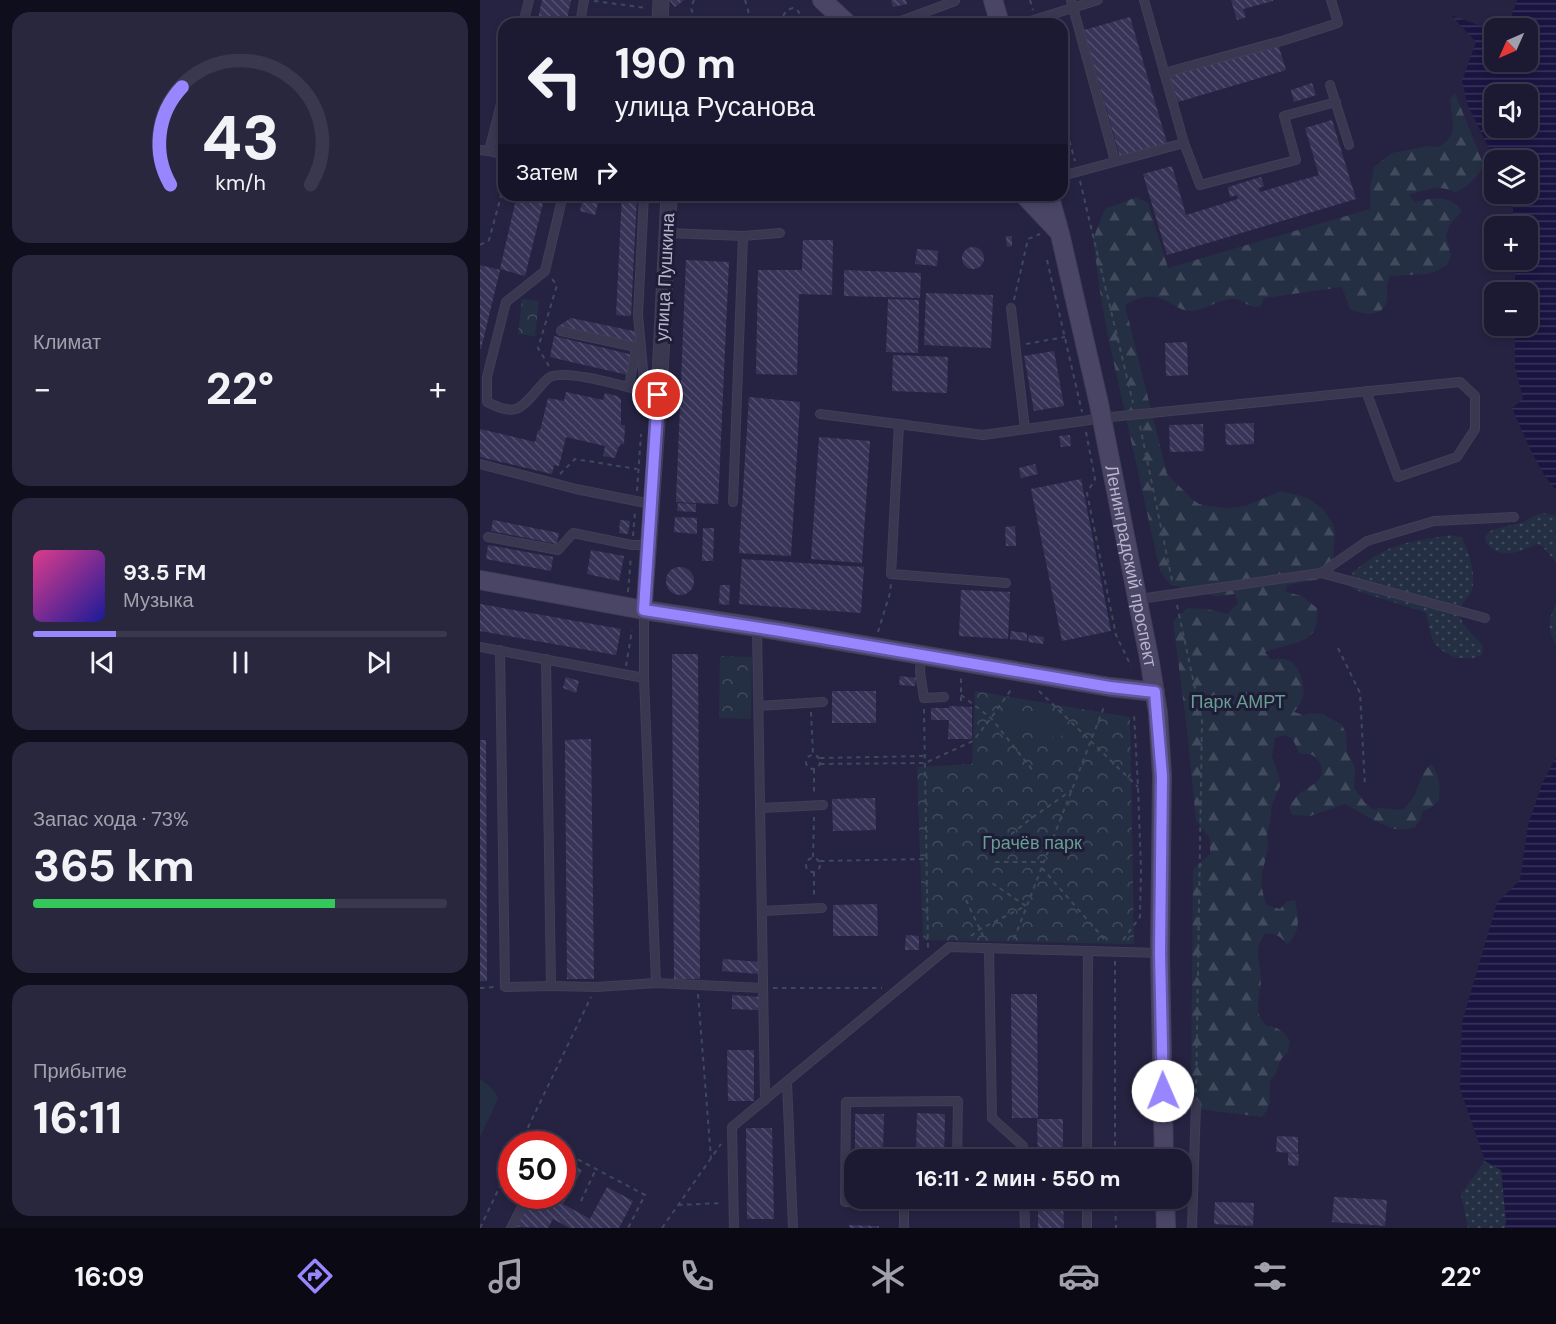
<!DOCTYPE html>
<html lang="ru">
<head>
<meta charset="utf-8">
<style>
	body { margin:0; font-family:"DM Sans",sans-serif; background:#29273e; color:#f1f3f6; height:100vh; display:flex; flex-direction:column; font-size:22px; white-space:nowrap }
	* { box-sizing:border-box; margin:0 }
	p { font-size:20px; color:#a0a1ac }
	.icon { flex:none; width:33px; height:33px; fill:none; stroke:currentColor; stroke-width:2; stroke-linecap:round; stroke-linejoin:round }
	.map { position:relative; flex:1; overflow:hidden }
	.panel { display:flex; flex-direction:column; gap:12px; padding:12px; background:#0f0e1c; width:480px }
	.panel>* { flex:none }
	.top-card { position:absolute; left:18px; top:18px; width:570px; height:183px; border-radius:18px; box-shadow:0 3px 9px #0003,0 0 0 2px #3a384d; background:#1c1a32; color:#f1f3f6; overflow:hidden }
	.needle { width:39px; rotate:225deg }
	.tools { position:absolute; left:1004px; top:18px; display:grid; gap:12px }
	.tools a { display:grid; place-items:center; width:54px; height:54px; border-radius:12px; background:#1c1a32; box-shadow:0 3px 9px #0003,0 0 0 2px #3a384d; font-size:30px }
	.speed { position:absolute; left:18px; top:1131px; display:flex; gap:12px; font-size:30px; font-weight:700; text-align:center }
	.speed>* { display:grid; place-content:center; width:78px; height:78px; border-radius:50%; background:#1c1a32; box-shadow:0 3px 9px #0003,0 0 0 2px #3a384d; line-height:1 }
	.speed .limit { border:9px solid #d22; background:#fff; color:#111 }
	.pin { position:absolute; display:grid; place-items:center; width:51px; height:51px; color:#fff; margin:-26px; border:3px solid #fff; border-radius:50%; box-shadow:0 2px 6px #0007 }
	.me { position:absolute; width:66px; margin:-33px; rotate:359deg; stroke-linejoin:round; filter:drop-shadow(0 0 4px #0008) }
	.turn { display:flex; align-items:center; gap:21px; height:126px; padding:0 18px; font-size:27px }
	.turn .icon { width:78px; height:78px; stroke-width:2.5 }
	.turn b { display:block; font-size:42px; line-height:51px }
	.then { display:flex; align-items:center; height:57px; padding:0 18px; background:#0003; gap:12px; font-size:22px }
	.big { font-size:45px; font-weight:700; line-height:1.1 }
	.panel .widget { flex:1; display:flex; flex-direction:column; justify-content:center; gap:9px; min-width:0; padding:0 21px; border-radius:18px; background:#29273e }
	.panel .dial { align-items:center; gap:0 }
	.dial svg { height:156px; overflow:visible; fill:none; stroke:#3a384d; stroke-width:7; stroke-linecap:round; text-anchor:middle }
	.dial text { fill:#f1f3f6; stroke:none }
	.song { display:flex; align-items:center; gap:18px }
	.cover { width:72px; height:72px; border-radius:9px; background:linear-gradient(135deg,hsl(330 70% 55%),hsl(240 70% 35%)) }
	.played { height:6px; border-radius:3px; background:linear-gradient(90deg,#9886ff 20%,#3a384d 20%) }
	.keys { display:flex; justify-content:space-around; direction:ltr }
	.heat { display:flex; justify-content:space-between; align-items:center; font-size:33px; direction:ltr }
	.charge { height:9px; border-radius:4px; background:linear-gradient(90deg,#34c759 73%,#3a384d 0) }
	.trip { position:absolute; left:364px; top:1149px; width:348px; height:60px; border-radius:18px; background:#1c1a32; box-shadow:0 3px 9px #0003,0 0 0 2px #3a384d; font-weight:700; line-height:60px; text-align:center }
	.dock { display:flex; height:96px; justify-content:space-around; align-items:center; background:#0b0a14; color:#a0a1ac }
	.dock .icon { width:42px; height:42px }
	.dock .active { color:#9886ff }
	.dock b { font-size:27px; color:#f1f3f6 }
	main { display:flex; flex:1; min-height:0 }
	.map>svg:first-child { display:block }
	.grass { fill:url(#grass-dots) }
	.forest { fill:url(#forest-firs) }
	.park { fill:url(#park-crowns) }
	.pitch { fill:#252f43 }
	.water { fill:url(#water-rules); fill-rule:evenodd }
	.building { fill:url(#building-back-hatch) }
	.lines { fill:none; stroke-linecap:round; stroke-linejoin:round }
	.lane-casing { stroke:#413e58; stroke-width:10 }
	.street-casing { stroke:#413e58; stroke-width:17 }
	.secondary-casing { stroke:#413e58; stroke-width:20 }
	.path { stroke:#3e495b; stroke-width:2; stroke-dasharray:4.5 4.5; stroke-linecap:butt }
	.lane { stroke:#3a3751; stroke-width:8 }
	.street { stroke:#3a3751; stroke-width:15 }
	.secondary { stroke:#4a4565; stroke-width:18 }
	.route-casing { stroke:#6357a6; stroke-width:15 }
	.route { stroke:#9886ff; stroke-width:10 }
	.labels { text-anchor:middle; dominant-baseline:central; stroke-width:6; stroke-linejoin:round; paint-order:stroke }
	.street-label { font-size:18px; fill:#b7b4cc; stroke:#1f1c37 }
	.park-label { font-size:18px; fill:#689f93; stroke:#1f1c37 }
</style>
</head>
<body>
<main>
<section class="panel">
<div class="widget dial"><svg viewBox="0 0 100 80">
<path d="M14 69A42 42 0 1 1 86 69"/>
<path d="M14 69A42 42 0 0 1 20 19" stroke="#9886ff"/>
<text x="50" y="56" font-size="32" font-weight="700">43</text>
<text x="50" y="72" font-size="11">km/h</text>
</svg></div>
<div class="widget"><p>Климат</p>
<div class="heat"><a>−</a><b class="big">22°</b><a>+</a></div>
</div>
<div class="widget">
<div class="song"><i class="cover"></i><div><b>93.5 FM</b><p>Музыка</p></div></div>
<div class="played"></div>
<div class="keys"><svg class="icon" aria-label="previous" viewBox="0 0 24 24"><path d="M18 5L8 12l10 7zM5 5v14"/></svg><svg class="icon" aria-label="pause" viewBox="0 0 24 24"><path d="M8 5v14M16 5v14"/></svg><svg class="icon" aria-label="next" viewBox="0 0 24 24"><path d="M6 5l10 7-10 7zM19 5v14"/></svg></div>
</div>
<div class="widget"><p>Запас хода · 73%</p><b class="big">365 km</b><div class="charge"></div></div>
<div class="widget"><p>Прибытие</p><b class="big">16:11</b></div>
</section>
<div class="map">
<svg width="1076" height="1228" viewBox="0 0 1076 1228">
	<defs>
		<pattern id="grass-dots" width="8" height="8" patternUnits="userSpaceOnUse" patternTransform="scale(1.5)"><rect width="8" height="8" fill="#252f43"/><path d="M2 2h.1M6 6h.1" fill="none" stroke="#424b5d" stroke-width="1.8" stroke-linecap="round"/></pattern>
		<pattern id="forest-firs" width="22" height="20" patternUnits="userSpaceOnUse" patternTransform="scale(1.5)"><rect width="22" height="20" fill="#252f43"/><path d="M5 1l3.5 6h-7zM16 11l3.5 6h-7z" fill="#424b5d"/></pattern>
		<pattern id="park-crowns" width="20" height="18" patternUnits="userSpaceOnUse" patternTransform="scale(1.5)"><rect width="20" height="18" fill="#252f43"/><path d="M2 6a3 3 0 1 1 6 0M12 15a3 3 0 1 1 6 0" fill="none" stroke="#424b5d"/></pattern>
		<pattern id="water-rules" width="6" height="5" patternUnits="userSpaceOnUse" patternTransform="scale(1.5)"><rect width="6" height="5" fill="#1a1441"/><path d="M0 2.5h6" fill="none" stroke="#39345b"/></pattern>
		<pattern id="building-back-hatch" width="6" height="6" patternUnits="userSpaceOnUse" patternTransform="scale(1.5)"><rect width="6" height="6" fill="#383458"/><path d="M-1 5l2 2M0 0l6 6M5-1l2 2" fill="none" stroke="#534f6f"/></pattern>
	</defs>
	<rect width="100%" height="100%" fill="#262342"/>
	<g class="grass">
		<path d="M1063,513L1076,516V562L1063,547L1057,544C1037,553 1020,561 1005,541L1007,534L1012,530L1044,522L1056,515Z"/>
		<path d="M972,535L982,538C988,550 998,578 991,592C987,601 977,605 980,616C983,628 996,637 1003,646L1002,655L994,658C987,657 981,659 975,657C967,655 956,647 953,640C949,632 949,621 945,612L881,592L872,588L869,579C872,572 877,569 882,565C914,541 936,541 972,535Z"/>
		<path d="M1076,603V644C1066,627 1069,621 1076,603Z"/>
		<path d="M1005,1161L1021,1170L1026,1221L1025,1228H988L981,1194Z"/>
	</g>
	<path class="forest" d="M975,93L1004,166C996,177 989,187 975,192C958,184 947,190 929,195L935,202C954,198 969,194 982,211L969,226L966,236L971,256L967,265L956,271L946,274L910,276C909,279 907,282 907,285C906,290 908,295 907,300C904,318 882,315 870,309L862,287L784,298L780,307C777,307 773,307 771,306C765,304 761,299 754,299C738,298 725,312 709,311C704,311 697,307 692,304C673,293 664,295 645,305L687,474L712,499L719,504L729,506L747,508L765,506L801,491L828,498L843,509L853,524L855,533L853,560L845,578L807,585L806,592L822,596L837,608C842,646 811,642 785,652L791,660C797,659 804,658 810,661C820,667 825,685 823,696C822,702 818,707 814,712L823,715L832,713L842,714L861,724L866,733L867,752L875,768L874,788L885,803L893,809L902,808L922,810C942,794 936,778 951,764C960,775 960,786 959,800L952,807L943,811L940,820L935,827C928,829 921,830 915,829C897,824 881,812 865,804L830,816L812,815L809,807C813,801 816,796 822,792C833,784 847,779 840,763C836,754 828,753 820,754L812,738L804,735L795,738L792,756L799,776L800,786L792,804L790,823L787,833L788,847L782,875L781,885L786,905L800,909L806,902L815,900C818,918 822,930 807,945C801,936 796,933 785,934C772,951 781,962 781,980C781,990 777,1000 778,1009C779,1017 782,1021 787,1026C799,1027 803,1032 810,1041L808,1052L801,1059L796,1073L790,1081V1101L787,1110L782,1117L718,1109L711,1099L713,870L730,854V838L716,820L707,730L693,621L708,608L727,609L747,614L758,603L755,594L736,596L709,590L690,584L680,571L627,332L620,291L613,239L625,209L657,197L668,203L688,268L890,209V188L894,167L912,153L949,146L959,147L966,142L972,134L973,125L970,99Z"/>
	<g class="park">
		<path d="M42,299L59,301L55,336L38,334Z"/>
		<path d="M240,656L272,657L271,719L239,718Z"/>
		<path d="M495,691L650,717L654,944L443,940L437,767L492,764Z"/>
	</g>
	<g class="pitch">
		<path d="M528,709L584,721L581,739L526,728Z"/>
		<path d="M0,1079C9,1085 14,1089 18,1099L0,1137Z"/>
	</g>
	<g class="water">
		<path d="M1037,0H1076V489C1060,476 1041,428 1032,408L1043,399L1035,367V326H1047V292H1035V260H1047V226H1033V205L1028,194H1047V160H1015L988,106L982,81L996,42L971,15L1014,31V62H1047V28H1027ZM1014,94H1047V128H1014Z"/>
		<path d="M1076,757V1228H1025L1026,1221L1021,1170L1005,1161L980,1089L982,1022L1017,903L1040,880L1048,825L1062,784Z"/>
	</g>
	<g class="building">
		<path d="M62,0H91L86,24H57Z"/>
		<path d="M189,0H204L195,7Z"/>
		<path d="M411,0H426L427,4L413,7Z"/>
		<path d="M751,0H793V1L763,9L766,17L757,20Z"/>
		<path d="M483,17L485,24H461L460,23Z"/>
		<path d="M650,17L687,143L640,157L604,30Z"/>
		<path d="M798,44L806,70L698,102L690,76Z"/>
		<path d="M832,83L836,95L814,102L811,90Z"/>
		<path d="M852,120L876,199L687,255L663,174L692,166L706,215L758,199L757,195L750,197L748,187L781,177L784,186L779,188L780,192L839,175L825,128Z"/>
		<path d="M37,195H65L45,276L20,269Z"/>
		<path d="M104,195H120L115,215L100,211Z"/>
		<path d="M142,195H157L151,316L136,315Z"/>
		<path d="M442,195H455L449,201Z"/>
		<path d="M526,236H532V246L527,247Z"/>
		<path d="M323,240H353L352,295L319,294L317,375L276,374L278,270H322Z"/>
		<circle cx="493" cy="258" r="11"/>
		<path d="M437,249L458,251L457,266L435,264Z"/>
		<path d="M206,260L249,262L238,504L196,502Z"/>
		<path d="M0,265L20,270L1,349H0Z"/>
		<path d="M364,270L441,273L440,298L364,296Z"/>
		<path d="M446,293L513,295L511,348L444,345Z"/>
		<path d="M408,299L439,300L438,353L406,352Z"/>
		<path d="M91,318L158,332L154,349L143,342L77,327Z"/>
		<path d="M74,336L153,355L148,375L70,357Z"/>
		<path d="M707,342L708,375L686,376L685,343Z"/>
		<path d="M574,351L584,406L554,411L544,356Z"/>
		<path d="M413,355L468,357L467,393L412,391Z"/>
		<path d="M86,392L123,400L125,393L137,396L141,399V425H145L144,444H141L138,448L135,458L123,456L125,446L86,437L79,466L74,465L72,474L0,457V429L55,442L58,430L60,431L68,398L84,401Z"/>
		<path d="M269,397L320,402L311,556L259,553Z"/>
		<path d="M774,423V444L746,445L745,424Z"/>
		<path d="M723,424L724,451L690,452L689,425Z"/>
		<path d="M590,435L591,446L581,447L579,436Z"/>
		<path d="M339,437L390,441L382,563L331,559Z"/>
		<path d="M555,464L558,474L541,478L539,468Z"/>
		<path d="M601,479L631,631L582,641L551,489Z"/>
		<path d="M198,503L216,504V512L197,511Z"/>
		<path d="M195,517L217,518V534L194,532Z"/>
		<path d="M13,520L79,533L77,544L11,531Z"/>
		<path d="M140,520L150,521L148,534L139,533Z"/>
		<path d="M535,526L536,546H526L525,527Z"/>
		<path d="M223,528H234L233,561H222Z"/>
		<path d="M8,545L73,557L71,571L6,559Z"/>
		<path d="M111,550L144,556L139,581L107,574Z"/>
		<path d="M262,559L384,567L381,613L259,604Z"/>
		<circle cx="200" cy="581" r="14"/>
		<path d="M240,585H250L249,605L239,604Z"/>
		<path d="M481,590L530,592L528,639L479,636Z"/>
		<path d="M0,604L141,629L136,655L0,631Z"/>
		<path d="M531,631L547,633V641L530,639Z"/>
		<path d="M549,635L564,637L563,644L548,642Z"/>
		<path d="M192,654H218L220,979H194Z"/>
		<path d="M420,676L436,678L435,686L419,685Z"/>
		<path d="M86,677L99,681L96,693L83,688Z"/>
		<rect x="352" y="691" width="44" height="32"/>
		<path d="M469,706L492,707V739H468L469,720H451V708H469Z"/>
		<path d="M111,739L114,979H87L85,740Z"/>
		<path d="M0,740H6L7,981H0Z"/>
		<path d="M395,798L396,830L353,831L352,799Z"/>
		<path d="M397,904L398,936H353V905Z"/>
		<path d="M426,935L439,936V950H425Z"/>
		<path d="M243,959L280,962L279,974L242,971Z"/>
		<path d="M531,994H557L558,1118H532Z"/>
		<path d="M252,995L279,997L278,1010L252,1009Z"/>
		<path d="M247,1050H274V1101H248Z"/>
		<path d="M437,1113L465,1114L464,1160H375V1114H404L403,1152H436Z"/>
		<path d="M557,1119H583V1160H558Z"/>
		<path d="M266,1128H292L294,1219H267Z"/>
		<path d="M797,1136L818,1137V1153L796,1152Z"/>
		<path d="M808,1153L819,1154L818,1166L808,1165Z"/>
		<path d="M82,1160L102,1170L83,1204L110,1219L127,1187L153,1201L139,1228H90L73,1219L68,1228L37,1227L53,1196H82Z"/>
		<path d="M854,1197L907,1200L905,1226L852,1222Z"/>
		<path d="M558,1198H583L584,1228H558Z"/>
		<path d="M735,1202L774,1203L773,1226L734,1224Z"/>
		<path d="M369,1225L399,1226V1228H369Z"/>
	</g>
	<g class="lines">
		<defs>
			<g id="lane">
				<path d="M591,0L635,161"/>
				<path d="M664,0L704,143L720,185L816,160L804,116L856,102"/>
				<path d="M43,24L49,0"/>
				<path d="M100,24L104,0"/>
				<path d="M341,24L355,14"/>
				<path d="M413,24L475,1"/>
				<path d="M541,24L618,0"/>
				<path d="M684,73L805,40L858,23L851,0"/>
				<path d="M850,85L869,145"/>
				<path d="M0,150L9,151L24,92"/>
				<path d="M9,151L24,155"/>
				<path d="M582,176L704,143"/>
				<path d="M83,195L65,271L26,302L7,377V402C33,415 39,412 57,390C61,386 65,380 70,377C88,368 156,390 179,395"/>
				<path d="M164,195L158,315L165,392"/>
				<path d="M188,233L263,236L300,233"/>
				<path d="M531,308L545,429"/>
				<path d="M81,331L156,347L149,387"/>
				<path d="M340,414L503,435L603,421L621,418L980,382L995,396V429L977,457L918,477L886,391"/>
				<path d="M419,424L411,574L526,583"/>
				<path d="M0,464L96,489L171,504"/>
				<path d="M253,502L263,236"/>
				<path d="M8,537L78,550L93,533L152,545H168"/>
				<path d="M841,573L887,541L954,521L1034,517"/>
				<path d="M659,599L841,573L1005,618"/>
				<path d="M164,610V678L176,983"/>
				<path d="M277,628L285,1100"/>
				<path d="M0,647L164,678"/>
				<path d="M20,650L25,987L71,986L116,987L176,983L283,988"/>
				<path d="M441,656L440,672L444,698L464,697"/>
				<path d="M66,659L71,986"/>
				<path d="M279,706L343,702"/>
				<path d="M280,808L343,805"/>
				<path d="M282,911L342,908"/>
				<path d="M509,948L512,1118L543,1146V1160"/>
				<path d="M307,1082L313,1228"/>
				<path d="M607,1160L608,951"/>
				<path d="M31,1189H32"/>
				<path d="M477,1198V1203L424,1204L365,1202L366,1102L478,1101L477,1160"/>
				<path d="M544,1198L545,1228"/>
				<path d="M424,1204V1228"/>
				<path d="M31,1228L47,1197L45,1196"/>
				<path d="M254,1228L252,1127L469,947L680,953"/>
				<path d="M607,1228V1198"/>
				<path d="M712,1228L716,1104"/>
			</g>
			<g id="street">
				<path d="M180,24L181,0"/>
				<path d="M164,610L179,395L189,195"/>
			</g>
			<g id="secondary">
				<path d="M342,0L368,24"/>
				<path d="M513,0L520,24"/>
				<path d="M544,195L577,230"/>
				<path id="s1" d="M569,195L580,234L619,404L670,663L678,713L682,776L680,953L684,1160"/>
				<path d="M0,580L164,610L277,627L630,687L675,692"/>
				<path d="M685,1198L686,1228"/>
			</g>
		</defs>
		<use href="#lane" class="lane-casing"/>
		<use href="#street" class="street-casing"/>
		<use href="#secondary" class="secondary-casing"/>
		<g class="path">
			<path d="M214,0L211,8L216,24"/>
			<path d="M265,0L272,24"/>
			<path d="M550,0L553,10"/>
			<path d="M114,1L167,8"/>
			<path d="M306,24L304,22L303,16L307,10L313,8L318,11L321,16L319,24"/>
			<path d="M582,115L595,161"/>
			<path d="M600,181L653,403"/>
			<path d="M0,245L9,240L24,185"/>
			<path d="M567,260L602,412"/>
			<path d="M534,300L548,239L560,234"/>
			<path d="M546,344L585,337"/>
			<path d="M69,366L58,348L77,285L71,278"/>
			<path d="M660,426L693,585"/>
			<path d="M606,432L615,479L607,493L636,635L651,666"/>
			<path d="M80,474L95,459L157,469"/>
			<path d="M157,491L161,434"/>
			<path d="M153,536L155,511"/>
			<path d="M148,592L151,556"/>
			<path d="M697,605L722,721L716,1095"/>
			<path d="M398,632L410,593L411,583"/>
			<path d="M858,648L880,693L885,786"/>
			<path d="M146,666L152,630"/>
			<path d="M559,691L658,787"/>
			<path d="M481,695L511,718L554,772"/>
			<path d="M481,701V677"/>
			<path d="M444,709L448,950"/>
			<path d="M331,712L333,754"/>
			<circle cx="333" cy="762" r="7"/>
			<path d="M340,758L445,756"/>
			<path d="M340,764L445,763L493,741L511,718L533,687"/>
			<path d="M334,769V796"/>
			<path d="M510,851L553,817L592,790"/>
			<path d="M333,857L334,817"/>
			<circle cx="333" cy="865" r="7"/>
			<path d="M340,861L447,859"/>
			<path d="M515,862H563"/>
			<path d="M562,868L625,940"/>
			<path d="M334,872V899"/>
			<path d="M486,900L504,938"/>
			<path d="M491,936L500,929L546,906L512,883"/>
			<path d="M534,939L624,707"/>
			<path d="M643,940L660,917L661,870L658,787L654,714"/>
			<path d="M635,961V1160"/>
			<path d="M0,988L15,987"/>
			<path d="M293,988H402"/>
			<path d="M218,994L231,1158"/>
			<path d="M40,1144L111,997"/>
			<path d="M82,1151L165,1195L148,1228"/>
			<path d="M22,1181L32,1162"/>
			<path d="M635,1198L636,1228"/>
			<path d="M101,1201L116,1169"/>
			<path d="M198,1205L243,1203"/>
			<path d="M0,1228L20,1186"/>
			<path d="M182,1228L241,1144"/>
		</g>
		<use href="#lane" class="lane"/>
		<use href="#street" class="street"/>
		<use href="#secondary" class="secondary"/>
	</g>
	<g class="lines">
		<defs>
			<path id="route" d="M178,395L164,610L300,631L630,687L675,692L682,776L680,953L683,1091"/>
		</defs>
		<use href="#route" class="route-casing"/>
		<use href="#route" class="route"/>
	</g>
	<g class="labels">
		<g class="street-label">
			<text transform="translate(185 277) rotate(-87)">улица Пушкина</text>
			<text stroke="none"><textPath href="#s1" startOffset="380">Ленинградский проспект</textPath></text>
		</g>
		<g class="park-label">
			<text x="758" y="702">Парк АМРТ</text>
			<text x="552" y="843">Грачёв парк</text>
		</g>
	</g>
</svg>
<div class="tools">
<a><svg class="needle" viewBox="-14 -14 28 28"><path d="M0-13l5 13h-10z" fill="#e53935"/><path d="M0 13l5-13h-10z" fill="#a0a1ac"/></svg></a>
<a><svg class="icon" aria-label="sound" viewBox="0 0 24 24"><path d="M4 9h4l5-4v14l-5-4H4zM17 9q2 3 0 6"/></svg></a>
<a><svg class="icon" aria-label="layers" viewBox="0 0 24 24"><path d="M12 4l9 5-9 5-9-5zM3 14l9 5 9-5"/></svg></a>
<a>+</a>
<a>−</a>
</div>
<div class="speed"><div class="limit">50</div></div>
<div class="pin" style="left:178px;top:395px;background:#d93025"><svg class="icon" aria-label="arrive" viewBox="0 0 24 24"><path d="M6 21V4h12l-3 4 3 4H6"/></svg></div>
<svg class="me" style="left:683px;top:1091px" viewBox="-20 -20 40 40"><circle r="19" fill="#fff"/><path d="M0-13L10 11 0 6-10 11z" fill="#9886ff"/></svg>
<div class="trip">16:11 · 2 мин · 550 m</div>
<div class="top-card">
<div class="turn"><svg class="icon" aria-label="left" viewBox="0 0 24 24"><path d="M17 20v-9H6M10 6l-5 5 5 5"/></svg><div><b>190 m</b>улица Русанова</div></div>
<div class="then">Затем<svg class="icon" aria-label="right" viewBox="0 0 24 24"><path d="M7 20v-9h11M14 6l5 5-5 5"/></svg></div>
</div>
</div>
</main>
<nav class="dock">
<b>16:09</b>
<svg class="icon active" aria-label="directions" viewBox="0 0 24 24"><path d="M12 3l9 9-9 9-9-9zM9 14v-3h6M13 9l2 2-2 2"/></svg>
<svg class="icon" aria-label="music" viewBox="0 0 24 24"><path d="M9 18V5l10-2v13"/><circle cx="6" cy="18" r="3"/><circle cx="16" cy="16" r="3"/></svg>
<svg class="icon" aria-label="phone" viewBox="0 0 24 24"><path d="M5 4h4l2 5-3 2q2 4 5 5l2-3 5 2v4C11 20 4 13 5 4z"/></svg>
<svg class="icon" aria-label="climate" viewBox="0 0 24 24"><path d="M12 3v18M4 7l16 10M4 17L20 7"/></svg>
<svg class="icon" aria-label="car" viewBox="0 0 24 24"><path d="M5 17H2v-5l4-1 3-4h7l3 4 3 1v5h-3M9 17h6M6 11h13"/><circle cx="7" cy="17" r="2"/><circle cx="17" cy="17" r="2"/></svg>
<svg class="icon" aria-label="filters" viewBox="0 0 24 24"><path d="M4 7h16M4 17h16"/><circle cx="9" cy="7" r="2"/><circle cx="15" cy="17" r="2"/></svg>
<b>22°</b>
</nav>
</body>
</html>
